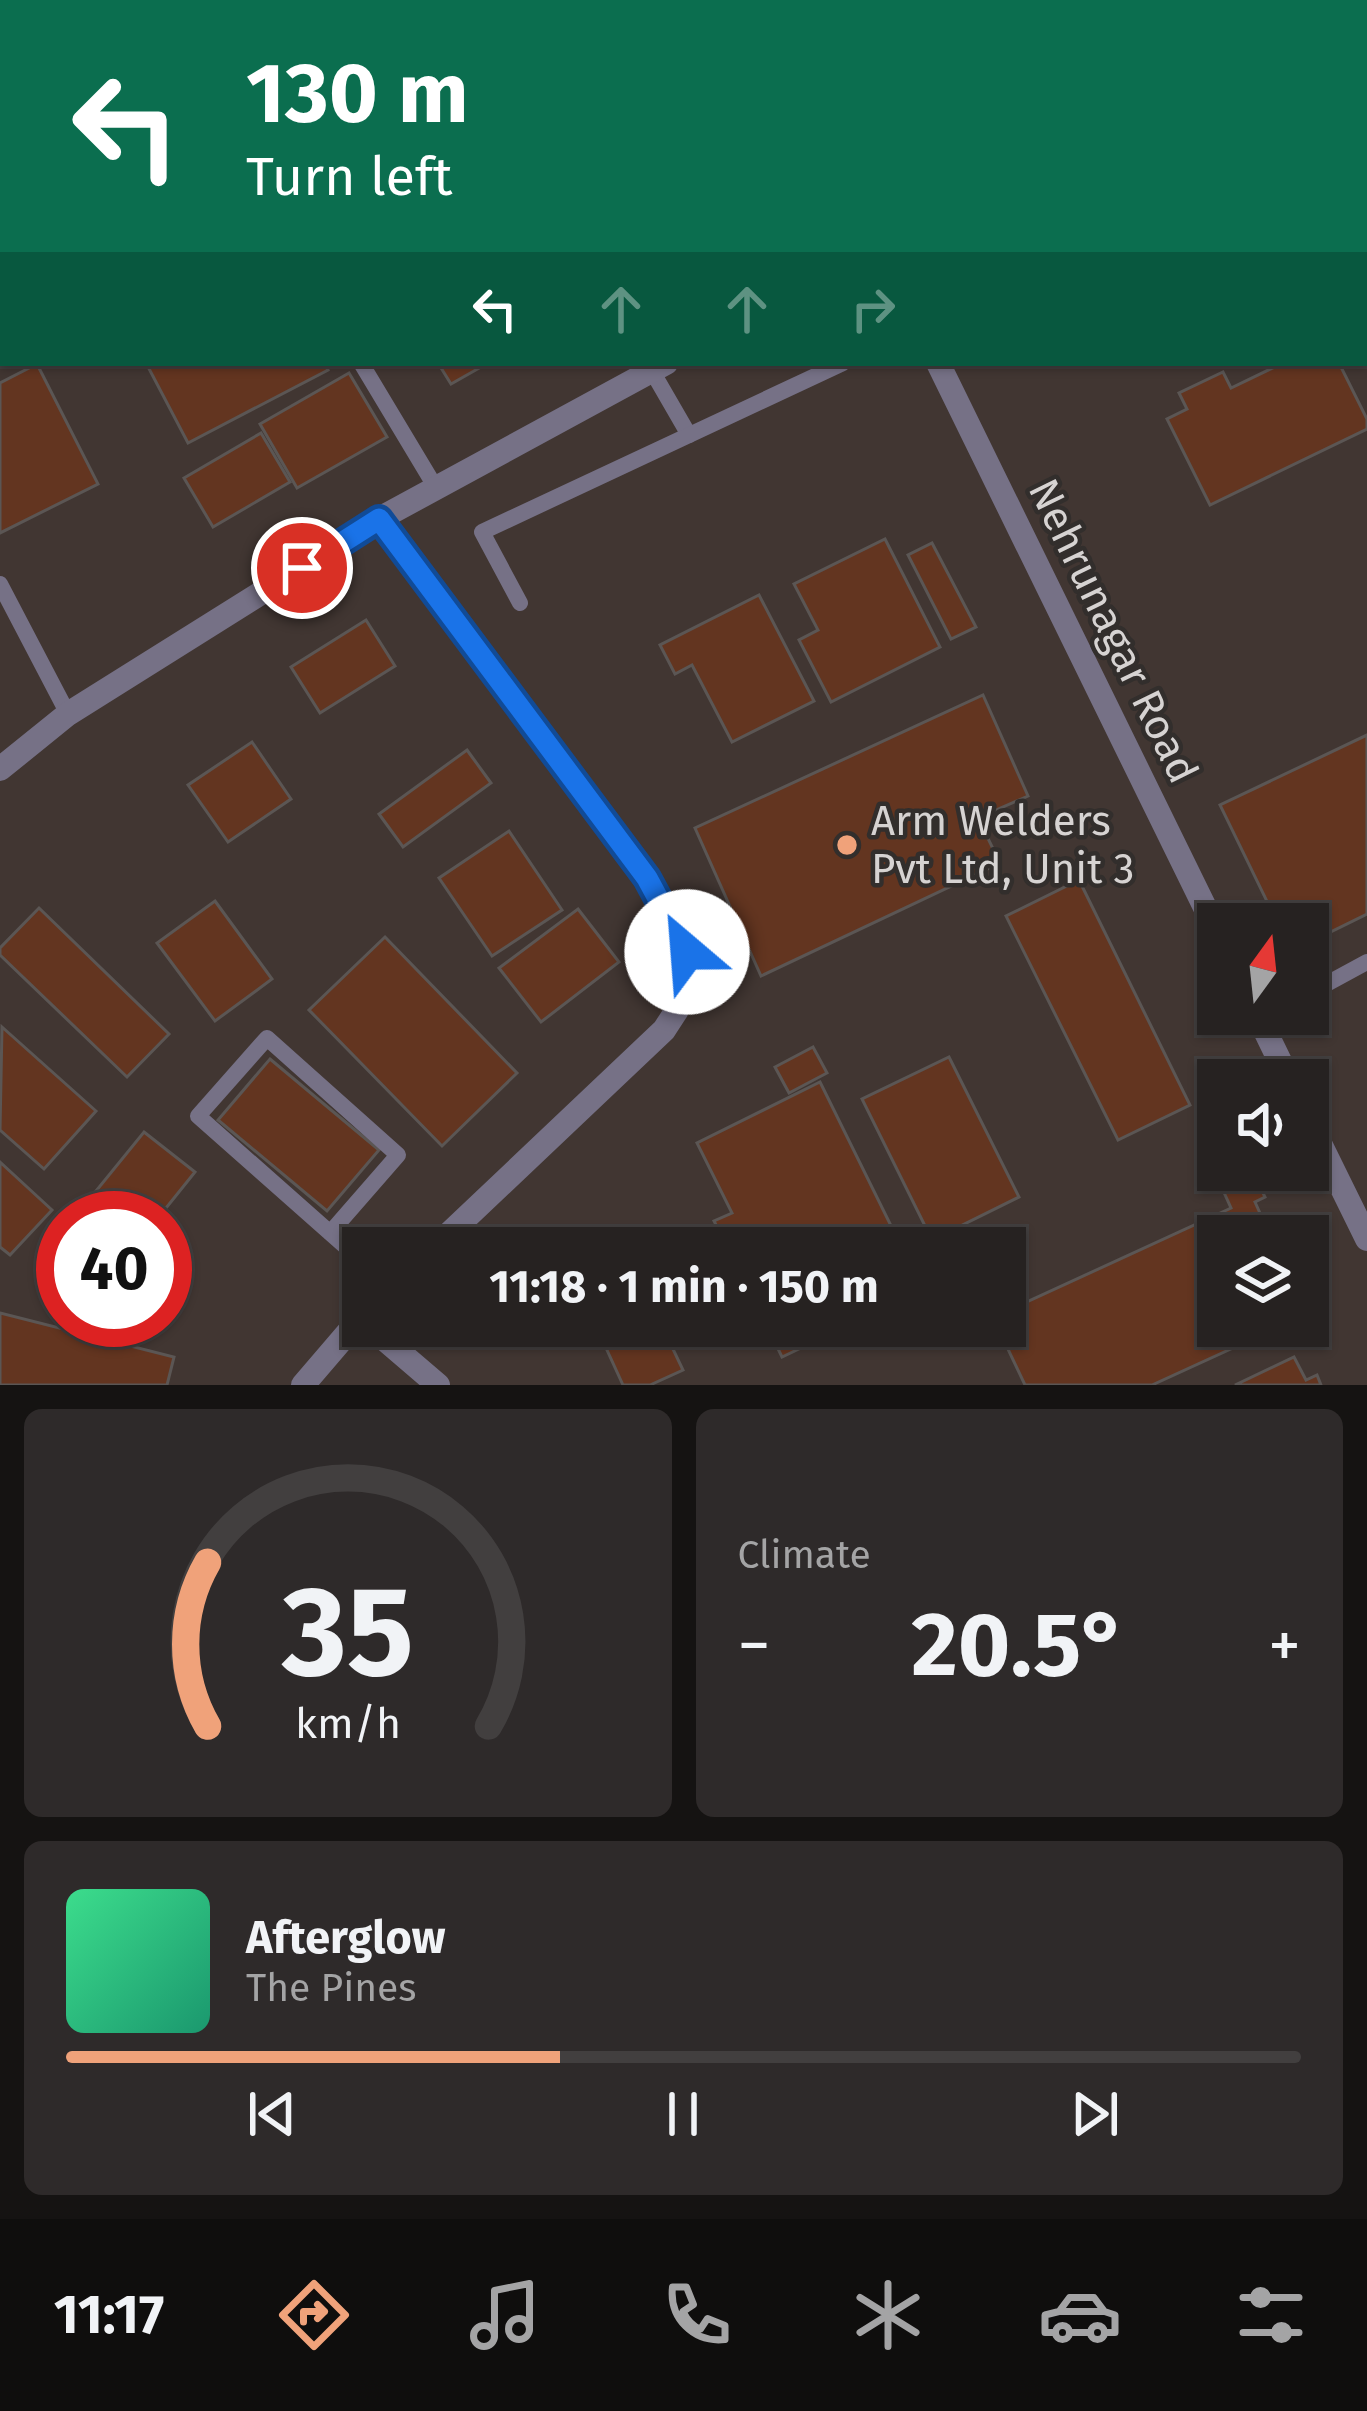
<!DOCTYPE html>
<html lang="en">
<head>
<meta charset="utf-8">
<style>
	body { margin:0; font-family:"Fira Sans",sans-serif; background:#2e2a2a; color:#f1f3f6; height:100vh; display:flex; flex-direction:column; font-size:45px; white-space:nowrap }
	* { box-sizing:border-box; margin:0 }
	p { font-size:39px; color:#a4a4a5 }
	.icon { flex:none; width:66px; height:66px; fill:none; stroke:currentColor; stroke-width:2; stroke-linecap:round; stroke-linejoin:round }
	.map { position:relative; height:1385px; overflow:hidden }
	.sheet { display:flex; flex-direction:column; gap:24px; padding:24px; background:#151312; flex:1 }
	.sheet>* { flex:none }
	.top-card { position:absolute; left:0px; top:0px; width:1368px; height:366px; box-shadow:0 3px 9px #0004,0 0 0 3px #423f3f; background:#0b6e4f; color:#fff; overflow:hidden }
	.needle { width:78px; rotate:15deg }
	.buttons { position:absolute; left:1197px; top:903px; display:grid; gap:24px }
	.buttons a { display:grid; place-items:center; width:132px; height:132px; border-radius:0px; background:#262221; box-shadow:0 3px 9px #0004,0 0 0 3px #423f3f; font-size:60px }
	.speed { position:absolute; left:36px; top:1191px; display:flex; gap:24px; font-size:60px; font-weight:700; text-align:center }
	.speed>* { display:grid; place-content:center; width:156px; height:156px; border-radius:50%; background:#262221; box-shadow:0 3px 9px #0004,0 0 0 3px #423f3f; line-height:1 }
	.speed .limit { border:18px solid #d22; background:#fff; color:#111 }
	.pin { position:absolute; display:grid; place-items:center; width:102px; height:102px; color:#fff; margin:-51px; border:6px solid #fff; border-radius:50%; box-shadow:0 3px 12px #0007 }
	.me { position:absolute; width:132px; margin:-66px; rotate:333deg; stroke-linejoin:round; filter:drop-shadow(0 0 9px #0008) }
	.turn { display:flex; align-items:center; gap:42px; height:252px; padding:0 48px; font-size:54px }
	.turn .icon { width:156px; height:156px; stroke-width:2.5 }
	.turn b { display:block; font-size:84px; line-height:102px }
	.lanes { display:flex; align-items:center; height:114px; padding:0 48px; background:#0003; justify-content:center; gap:60px; direction:ltr }
	.lanes .off { opacity:.35 }
	.big { font-size:90px; font-weight:700; line-height:1.1 }
	.sheet .card { flex:1; display:flex; flex-direction:column; justify-content:center; gap:18px; min-width:0; padding:0 42px; border-radius:18px; background:#2e2a2a }
	.sheet .dial { align-items:center; gap:0 }
	.dial svg { height:312px; overflow:visible; fill:none; stroke:#423f3f; stroke-width:7; stroke-linecap:round; text-anchor:middle }
	.dial text { fill:#f1f3f6; stroke:none }
	.song { display:flex; align-items:center; gap:36px }
	.cover { width:144px; height:144px; border-radius:18px; background:linear-gradient(135deg,hsl(150 70% 55%),hsl(160 70% 35%)) }
	.played { height:12px; border-radius:6px; background:linear-gradient(90deg,#f0a27a 40%,#423f3f 40%) }
	.keys { display:flex; justify-content:space-around; direction:ltr }
	.heat { display:flex; justify-content:space-between; align-items:center; font-size:66px; direction:ltr }
	.sheet .tiles { flex:1; display:grid; gap:24px; grid-template-columns:1fr 1fr }
	.card:last-child { grid-column:span 2 }
	.trip { position:absolute; left:342px; top:1227px; width:684px; height:120px; border-radius:0px; background:#262221; box-shadow:0 3px 9px #0004,0 0 0 3px #423f3f; font-weight:700; line-height:120px; text-align:center }
	.menu { display:flex; height:192px; justify-content:space-around; align-items:center; background:#0f0e0d; color:#a4a4a5 }
	.menu .icon { width:84px; height:84px }
	.menu .selected { color:#f0a27a }
	.menu b { font-size:54px; color:#f1f3f6 }
	.map>svg:first-child { display:block }
	.built { fill:#413632; fill-rule:evenodd }
	.building { fill:#633520; stroke:#5b5654; stroke-width:3 }
	.lines { fill:none; stroke-linecap:round; stroke-linejoin:round }
	.service { stroke:#767186; stroke-width:16 }
	.tertiary { stroke:#767186; stroke-width:24 }
	.route-casing { stroke:#114b97; stroke-width:30 }
	.route { stroke:#1a73e8; stroke-width:21 }
	.poi-dot { fill:#f0a27a; stroke:#322e2c; stroke-width:4.5 }
	.labels { text-anchor:middle; dominant-baseline:central; stroke-width:9; stroke-linejoin:round; paint-order:stroke }
	.street-label { font-size:42px; fill:#d6d3d2; stroke:#322e2c }
	.poi-label { font-size:42px; fill:#d6d3d2; stroke:#322e2c; text-anchor:start }
</style>
</head>
<body>
<div class="map">
<svg width="1367" height="1385" viewBox="0 0 1367 1385">
	<rect width="100%" height="100%" fill="#322e2c"/>
	<path class="built" d="M0,0H1367V1385H0ZM3,3H1365V363H3ZM1218,924H1308V1014H1218ZM1218,1080H1308V1170H1218ZM63,1218H165V1320H63ZM1218,1236H1308V1326H1218ZM363,1248H1005V1326H363Z"/>
	<g class="building">
		<path d="M0,0H119L3,3L0,57Z"/>
		<path d="M549,0H690L691,3H543Z"/>
		<path d="M862,0H1108V3Z"/>
		<path d="M146,363H325L328,370L188,443Z"/>
		<path d="M438,363H488L451,384Z"/>
		<path d="M1283,363H1339L1367,419V429L1210,505L1167,419L1187,409L1179,393L1223,372L1231,388Z"/>
		<path d="M37,364L98,484L0,533V383Z"/>
		<path d="M349,373L387,437L297,488L260,424Z"/>
		<path d="M261,433L290,482L213,527L184,478Z"/>
		<path d="M885,539L940,647L831,702L799,640L818,630L794,584Z"/>
		<path d="M932,543L976,627L951,639L908,555Z"/>
		<path d="M759,595L814,701L732,742L692,665L675,674L660,645Z"/>
		<path d="M366,620L395,666L320,713L291,667Z"/>
		<path d="M983,695L1028,796L978,818L1000,863L761,976L695,828Z"/>
		<path d="M1367,735V914L1308,943V924H1278L1220,805Z"/>
		<path d="M252,742L291,799L228,842L188,785Z"/>
		<path d="M467,750L491,783L403,847L379,814Z"/>
		<path d="M509,831L562,910L492,956L439,878Z"/>
		<path d="M1079,880L1190,1105L1118,1140L1006,916Z"/>
		<path d="M215,901L272,979L215,1021L157,943Z"/>
		<path d="M39,908L169,1034L127,1077L0,955V948Z"/>
		<path d="M578,909L619,962L541,1022L499,968Z"/>
		<path d="M385,937L517,1073L442,1146L309,1010Z"/>
		<path d="M2,1027L96,1111L44,1169L0,1130Z"/>
		<path d="M813,1047L827,1073L789,1093L775,1067Z"/>
		<path d="M949,1057L1019,1197L932,1240L862,1099Z"/>
		<path d="M270,1059L379,1150L327,1211L218,1120Z"/>
		<path d="M820,1082L902,1248H728L714,1221L732,1213L697,1143Z"/>
		<path d="M144,1132L195,1172L158,1218H74Z"/>
		<path d="M0,1162L52,1210L10,1255L0,1247Z"/>
		<path d="M1254,1174L1265,1197L1255,1202L1269,1233L1280,1228L1283,1236H1218V1326H1281L1152,1385H1025L997,1326H1005V1312L1231,1208L1222,1188Z"/>
		<path d="M0,1313L174,1357L167,1385H0Z"/>
		<path d="M596,1326H662L683,1370L650,1385H623Z"/>
		<path d="M767,1326H826L830,1334L782,1357Z"/>
		<path d="M1294,1357L1306,1380L1317,1375L1321,1385H1235Z"/>
	</g>
	<g class="lines">
		<g class="service">
			<path d="M364,3L369,0"/>
			<path d="M486,3L492,0"/>
			<path d="M361,363L436,488"/>
			<path d="M652,371L689,435"/>
			<path d="M0,584L68,714"/>
			<path d="M520,603L482,532L843,363"/>
			<path d="M1308,994L1367,962"/>
			<path d="M330,1233L398,1155L267,1038L198,1116L363,1262"/>
		</g>
		<g class="tertiary">
			<path d="M761,0L762,3"/>
			<path d="M938,363L1218,934"/>
			<path d="M379,519L647,879L678,933L687,952L686,981L677,1010L664,1030L434,1248"/>
			<path d="M0,769L68,714L379,519L666,363"/>
			<path d="M1257,1014L1289,1080"/>
			<path d="M1308,1119L1367,1239"/>
			<path d="M369,1326L438,1385"/>
			<path d="M303,1385L363,1315"/>
		</g>
	</g>
	<g class="lines">
		<defs>
			<path id="route" d="M302,568L379,519L647,878L687,952"/>
		</defs>
		<use href="#route" class="route-casing"/>
		<use href="#route" class="route"/>
	</g>
	<circle class="poi-dot" cx="847" cy="845" r="12"/>
	<g class="labels">
		<g class="street-label">
			<text transform="translate(1113 631) rotate(64)">Nehrunagar Road</text>
		</g>
		<g class="poi-label">
			<text x="871" y="821">Arm Welders<tspan x="871" dy="48">Pvt Ltd, Unit 3</tspan></text>
		</g>
	</g>
</svg>
<div class="buttons">
<a><svg class="needle" viewBox="-14 -14 28 28"><path d="M0-13l5 13h-10z" fill="#e53935"/><path d="M0 13l5-13h-10z" fill="#a4a4a5"/></svg></a>
<a><svg class="icon" aria-label="sound" viewBox="0 0 24 24"><path d="M4 9h4l5-4v14l-5-4H4zM17 9q2 3 0 6"/></svg></a>
<a><svg class="icon" aria-label="layers" viewBox="0 0 24 24"><path d="M12 4l9 5-9 5-9-5zM3 14l9 5 9-5"/></svg></a>
</div>
<div class="speed"><div class="limit">40</div></div>
<div class="pin" style="left:302px;top:568px;background:#d93025"><svg class="icon" aria-label="arrive" viewBox="0 0 24 24"><path d="M6 21V4h12l-3 4 3 4H6"/></svg></div>
<svg class="me" style="left:687px;top:952px" viewBox="-20 -20 40 40"><circle r="19" fill="#fff"/><path d="M0-13L10 11 0 6-10 11z" fill="#1a73e8"/></svg>
<div class="trip">11:18 · 1 min · 150 m</div>
<div class="top-card">
<div class="turn"><svg class="icon" aria-label="left" viewBox="0 0 24 24"><path d="M17 20v-9H6M10 6l-5 5 5 5"/></svg><div><b>130 m</b>Turn left</div></div>
<div class="lanes"><svg class="icon" aria-label="left" viewBox="0 0 24 24"><path d="M17 20v-9H6M10 6l-5 5 5 5"/></svg><svg class="icon off" aria-label="ahead" viewBox="0 0 24 24"><path d="M12 20V5M6 11l6-6 6 6"/></svg><svg class="icon off" aria-label="ahead" viewBox="0 0 24 24"><path d="M12 20V5M6 11l6-6 6 6"/></svg><svg class="icon off" aria-label="right" viewBox="0 0 24 24"><path d="M7 20v-9h11M14 6l5 5-5 5"/></svg></div>
</div>
</div>
<section class="sheet">
<div class="tiles">
<div class="card dial"><svg viewBox="0 0 100 80">
<path d="M14 69A42 42 0 1 1 86 69"/>
<path d="M14 69A42 42 0 0 1 14 27" stroke="#f0a27a"/>
<text x="50" y="56" font-size="32" font-weight="700">35</text>
<text x="50" y="72" font-size="11">km/h</text>
</svg></div>
<div class="card"><p>Climate</p>
<div class="heat"><a>−</a><b class="big">20.5°</b><a>+</a></div>
</div>
<div class="card">
<div class="song"><i class="cover"></i><div><b>Afterglow</b><p>The Pines</p></div></div>
<div class="played"></div>
<div class="keys"><svg class="icon" aria-label="previous" viewBox="0 0 24 24"><path d="M18 5L8 12l10 7zM5 5v14"/></svg><svg class="icon" aria-label="pause" viewBox="0 0 24 24"><path d="M8 5v14M16 5v14"/></svg><svg class="icon" aria-label="next" viewBox="0 0 24 24"><path d="M6 5l10 7-10 7zM19 5v14"/></svg></div>
</div>
</div>
</section>
<nav class="menu">
<b>11:17</b>
<svg class="icon selected" aria-label="directions" viewBox="0 0 24 24"><path d="M12 3l9 9-9 9-9-9zM9 14v-3h6M13 9l2 2-2 2"/></svg>
<svg class="icon" aria-label="music" viewBox="0 0 24 24"><path d="M9 18V5l10-2v13"/><circle cx="6" cy="18" r="3"/><circle cx="16" cy="16" r="3"/></svg>
<svg class="icon" aria-label="phone" viewBox="0 0 24 24"><path d="M5 4h4l2 5-3 2q2 4 5 5l2-3 5 2v4C11 20 4 13 5 4z"/></svg>
<svg class="icon" aria-label="climate" viewBox="0 0 24 24"><path d="M12 3v18M4 7l16 10M4 17L20 7"/></svg>
<svg class="icon" aria-label="car" viewBox="0 0 24 24"><path d="M5 17H2v-5l4-1 3-4h7l3 4 3 1v5h-3M9 17h6M6 11h13"/><circle cx="7" cy="17" r="2"/><circle cx="17" cy="17" r="2"/></svg>
<svg class="icon" aria-label="filters" viewBox="0 0 24 24"><path d="M4 7h16M4 17h16"/><circle cx="9" cy="7" r="2"/><circle cx="15" cy="17" r="2"/></svg>
</nav>
</body>
</html>
